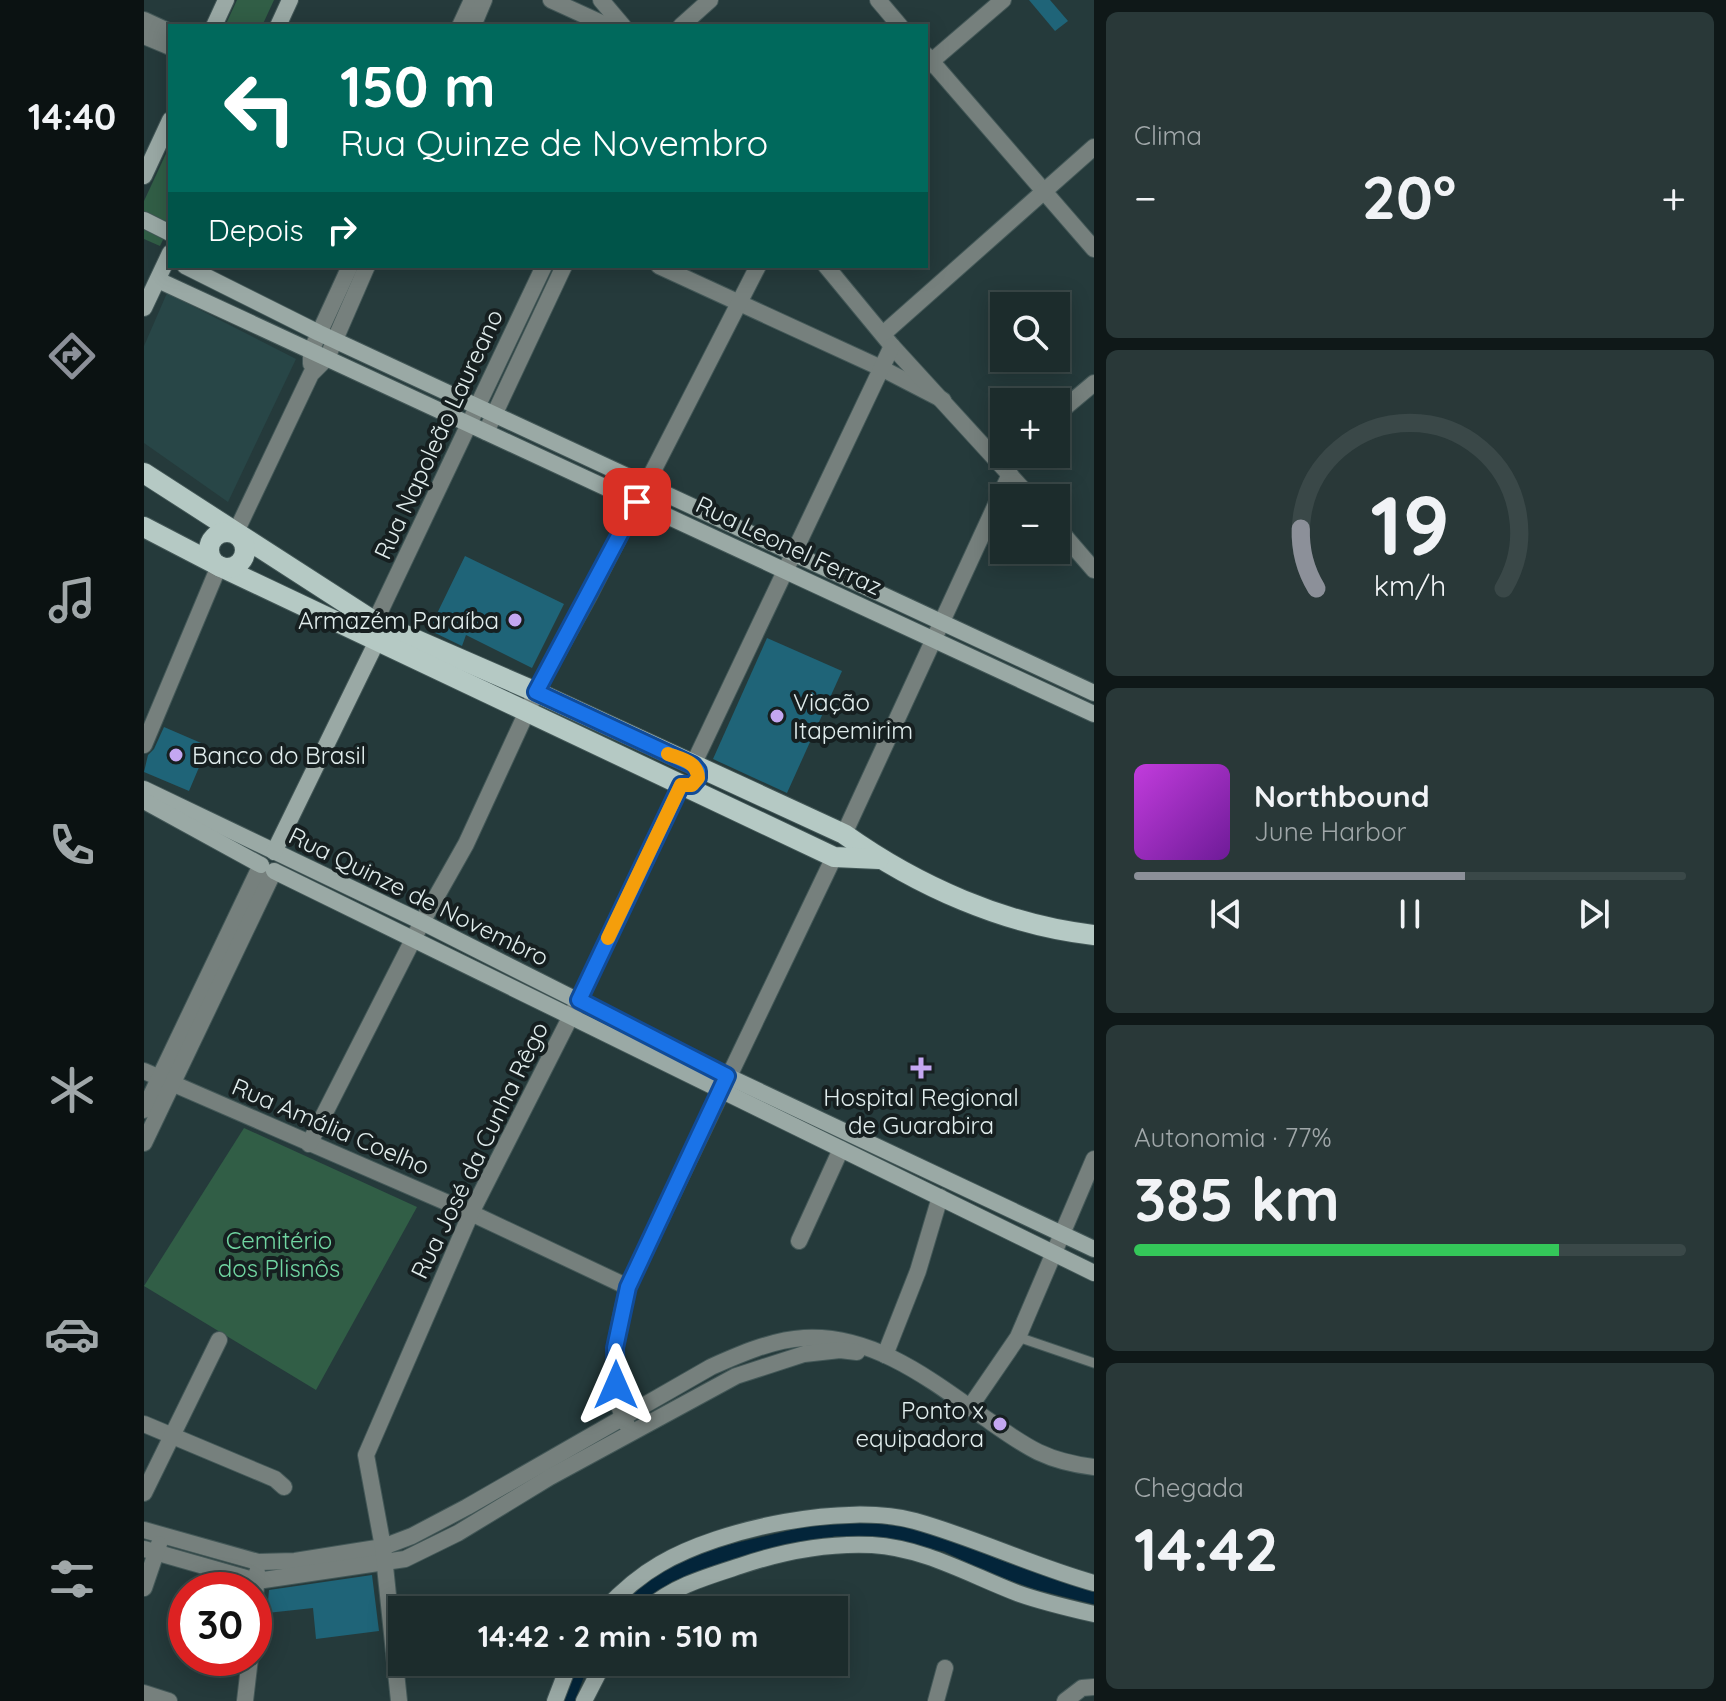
<!DOCTYPE html>
<html lang="pt">
<head>
<meta charset="utf-8">
<style>
	body { margin:0; font-family:Quicksand,sans-serif; background:#293838; color:#f1f3f6; height:100vh; display:flex; flex-direction:column; font-size:30px; white-space:nowrap }
	* { box-sizing:border-box; margin:0 }
	p { font-size:26px; color:#a0a7a9 }
	.icon { flex:none; width:44px; height:44px; fill:none; stroke:currentColor; stroke-width:2; stroke-linecap:round; stroke-linejoin:round }
	.map { position:relative; flex:1; overflow:hidden }
	.sheet { display:flex; flex-direction:column; gap:12px; padding:12px; background:#0f1818; width:632px }
	.sheet>* { flex:none }
	.guide { position:absolute; left:24px; top:24px; width:760px; height:244px; border-radius:0px; box-shadow:0 4px 20px #0003,0 0 0 2px #3a4848; background:#00695c; color:#fff; overflow:hidden }
	.controls { position:absolute; left:846px; top:292px; display:grid; gap:16px }
	.controls a { display:grid; place-items:center; width:80px; height:80px; border-radius:0px; background:#1c2c2c; box-shadow:0 4px 20px #0003,0 0 0 2px #3a4848; font-size:40px }
	.speed { position:absolute; left:24px; top:1572px; display:flex; gap:16px; font-size:40px; font-weight:700; text-align:center }
	.speed>* { display:grid; place-content:center; width:104px; height:104px; border-radius:50%; background:#1c2c2c; box-shadow:0 4px 20px #0003,0 0 0 2px #3a4848; line-height:1 }
	.speed .limit { border:12px solid #d22; background:#fff; color:#111 }
	.pin { position:absolute; display:grid; place-items:center; width:68px; height:68px; color:#fff; margin:-34px; border-radius:16px; box-shadow:0 4px 12px #0006 }
	.me { position:absolute; width:88px; margin:-44px; rotate:0deg; stroke-linejoin:round; filter:drop-shadow(0 0 6px #0008) }
	.turn { display:flex; align-items:center; gap:28px; height:168px; padding:0 40px; font-size:36px }
	.turn .icon { width:104px; height:104px; stroke-width:2.5 }
	.turn b { display:block; font-size:56px; line-height:68px }
	.then { display:flex; align-items:center; height:76px; padding:0 40px; background:#0003; gap:16px; font-size:30px }
	.big { font-size:60px; font-weight:800; line-height:1.1 }
	.sheet .tile { flex:1; display:flex; flex-direction:column; justify-content:center; gap:12px; min-width:0; padding:0 28px; border-radius:12px; background:#293838 }
	.sheet .dial { align-items:center; gap:0 }
	.dial svg { height:208px; overflow:visible; fill:none; stroke:#3a4848; stroke-width:7; stroke-linecap:round; text-anchor:middle }
	.dial text { fill:#f1f3f6; stroke:none }
	.song { display:flex; align-items:center; gap:24px }
	.cover { width:96px; height:96px; border-radius:12px; background:linear-gradient(135deg,hsl(290 70% 55%),hsl(280 70% 35%)) }
	.played { height:8px; border-radius:4px; background:linear-gradient(90deg,#8c9099 60%,#3a4848 60%) }
	.keys { display:flex; justify-content:space-around; direction:ltr }
	.heat { display:flex; justify-content:space-between; align-items:center; font-size:44px; direction:ltr }
	.charge { height:12px; border-radius:6px; background:linear-gradient(90deg,#34c759 77%,#3a4848 0) }
	.trip { position:absolute; left:244px; top:1596px; width:460px; height:80px; border-radius:0px; background:#1c2c2c; box-shadow:0 4px 20px #0003,0 0 0 2px #3a4848; font-weight:800; line-height:80px; text-align:center }
	main { display:flex; flex:1; min-height:0 }
	.tabs { display:flex; flex-direction:column; width:144px; justify-content:space-around; align-items:center; background:#0b1212; color:#a0a7a9 }
	.tabs .icon { width:56px; height:56px }
	.tabs .active { color:#8c9099 }
	.tabs b { font-size:36px; color:#f1f3f6 }
	.map>svg:first-child { display:block }
	.built { fill:#284647 }
	.green { fill:#315e46 }
	.lines { fill:none; stroke-linecap:round; stroke-linejoin:round }
	.canal { stroke:#03253a; stroke-width:16 }
	.building { fill:#1f6478 }
	.lane-casing { stroke:#435757; stroke-width:11 }
	.street-casing { stroke:#435757; stroke-width:18 }
	.secondary-casing { stroke:#435757; stroke-width:18 }
	.primary-casing { stroke:#435757; stroke-width:22 }
	.lane { stroke:#76807d; stroke-width:9 }
	.street { stroke:#76807d; stroke-width:16 }
	.secondary { stroke:#9aa9a5; stroke-width:16 }
	.primary { stroke:#b5c9c4; stroke-width:20 }
	.route-casing { stroke:#114b97; stroke-width:20 }
	.route { stroke:#1a73e8; stroke-width:14 }
	.slow { stroke:#f59e0b; stroke-width:14 }
	.poi-dot { fill:#c4a7f1; stroke:#161f20; stroke-width:3 }
	.labels { text-anchor:middle; dominant-baseline:central; stroke-width:8; stroke-linejoin:round; paint-order:stroke }
	.street-label { font-size:24px; fill:#e1eded; stroke:#161f20 }
	.poi-label { font-size:24px; fill:#e1eded; stroke:#161f20; text-anchor:end }
	.park-label { font-size:24px; fill:#71d6a2; stroke:#161f20 }
</style>
</head>
<body>
<main>
<nav class="tabs">
<b>14:40</b>
<svg class="icon active" aria-label="directions" viewBox="0 0 24 24"><path d="M12 3l9 9-9 9-9-9zM9 14v-3h6M13 9l2 2-2 2"/></svg>
<svg class="icon" aria-label="music" viewBox="0 0 24 24"><path d="M9 18V5l10-2v13"/><circle cx="6" cy="18" r="3"/><circle cx="16" cy="16" r="3"/></svg>
<svg class="icon" aria-label="phone" viewBox="0 0 24 24"><path d="M5 4h4l2 5-3 2q2 4 5 5l2-3 5 2v4C11 20 4 13 5 4z"/></svg>
<svg class="icon" aria-label="climate" viewBox="0 0 24 24"><path d="M12 3v18M4 7l16 10M4 17L20 7"/></svg>
<svg class="icon" aria-label="car" viewBox="0 0 24 24"><path d="M5 17H2v-5l4-1 3-4h7l3 4 3 1v5h-3M9 17h6M6 11h13"/><circle cx="7" cy="17" r="2"/><circle cx="17" cy="17" r="2"/></svg>
<svg class="icon" aria-label="filters" viewBox="0 0 24 24"><path d="M4 7h16M4 17h16"/><circle cx="9" cy="7" r="2"/><circle cx="15" cy="17" r="2"/></svg>
</nav>
<div class="map">
<svg width="950" height="1701" viewBox="0 0 950 1701">
	<rect width="100%" height="100%" fill="#253a3b"/>
	<path class="built" d="M23,293L152,359L84,502L0,443V346Z"/>
	<g class="green">
		<path d="M93,0H130L118,26H81Z"/>
		<path d="M26,145V225L16,246L0,239V201Z"/>
		<path d="M100,1128L273,1207L172,1390L0,1286Z"/>
	</g>
	<g class="lines">
		<g class="canal">
			<path d="M475,1610L482,1602L525,1574L580,1554L691,1528L750,1533L803,1544L849,1566L895,1582L950,1596"/>
			<path d="M422,1701L437,1662"/>
		</g>
	</g>
	<g class="building">
		<path d="M885,0H906L924,21L911,31Z"/>
		<path d="M321,556L420,604L388,668L322,635L318,646L285,630Z"/>
		<path d="M623,638L698,671L643,793L569,759Z"/>
		<path d="M20,727L64,746L45,791L0,772L4,755L10,749Z"/>
		<path d="M228,1575L235,1631L172,1639L169,1608L123,1613L125,1590Z"/>
	</g>
	<g class="lines">
		<defs>
			<path id="lane" d="M874,1337L950,1363"/>
			<g id="street">
				<path d="M407,0L464,26"/>
				<path d="M457,0L479,26"/>
				<path d="M734,0L756,26"/>
				<path d="M0,20L26,32"/>
				<path d="M316,26L328,0"/>
				<path d="M329,26L340,0"/>
				<path d="M537,26L566,0"/>
				<path d="M0,36L26,47"/>
				<path d="M782,55L950,249"/>
				<path d="M782,66L859,0"/>
				<path d="M515,266L737,368L799,400"/>
				<path d="M682,266L748,346L887,498"/>
				<path d="M739,334L950,147"/>
				<path d="M167,364V351L206,266"/>
				<path d="M912,415L950,383"/>
				<path d="M342,432L420,266"/>
				<path d="M912,526L950,570"/>
				<path d="M91,534L167,374L183,358L223,266"/>
				<path d="M231,622L400,266"/>
				<path d="M0,745L75,566"/>
				<path d="M549,765L748,346"/>
				<path d="M700,834L866,474"/>
				<path d="M0,1071L327,1213L484,1287"/>
				<path d="M0,1110L117,865"/>
				<path d="M0,1143L130,871"/>
				<path d="M165,1144L278,922L322,844L392,692L445,596L614,266"/>
				<path d="M655,1241L697,1149"/>
				<path d="M741,1355L774,1271L796,1197"/>
				<path d="M826,1407L874,1337L950,1159"/>
				<path d="M0,1424L131,1479L140,1487"/>
				<path d="M483,1425C460,1383 473,1330 484,1287L690,857"/>
				<path d="M0,1493L75,1340"/>
				<path d="M0,1530L114,1562L151,1561L239,1547L268,1536L323,1507L567,1367C596,1354 628,1340 660,1338C729,1334 787,1380 841,1418C881,1446 900,1461 950,1467"/>
				<path d="M0,1549L113,1581L261,1559L314,1533L406,1477L592,1376L660,1354L696,1350L713,1352"/>
				<path d="M0,1588L15,1544"/>
				<path d="M110,1611L113,1572"/>
				<path d="M0,1693L25,1701"/>
				<path d="M101,1701L106,1658"/>
				<path d="M255,1701L239,1547L222,1455L327,1213L435,1000L537,785"/>
				<path d="M792,1701L801,1668"/>
				<path d="M921,1701L938,1688L950,1687"/>
			</g>
			<g id="secondary">
				<path d="M70,26L82,0"/>
				<path d="M134,26L146,0"/>
				<path d="M0,176L26,120"/>
				<path d="M0,220L26,233"/>
				<path d="M41,266L175,333L950,693"/>
				<path d="M14,280L950,714"/>
				<path d="M0,308L26,253"/>
				<path d="M0,789L278,922L583,1076L950,1249"/>
				<path d="M0,801L117,865"/>
				<path d="M130,852L233,641"/>
				<path d="M130,871L950,1273"/>
				<path d="M460,1610C477,1592 495,1576 516,1564C577,1528 703,1502 771,1521C832,1538 889,1566 950,1583"/>
				<path d="M502,1610C530,1586 562,1577 596,1566C637,1552 684,1543 728,1545C780,1548 826,1575 873,1593C898,1602 924,1608 950,1614"/>
				<path d="M411,1701L426,1662"/>
				<path d="M440,1701L460,1662"/>
			</g>
			<g id="primary">
				<path d="M0,473L231,622L392,692L700,834C773,886 861,925 950,935"/>
				<path d="M0,527L75,566L690,857L735,859"/>
				<circle cx="83" cy="550" r="18"/>
			</g>
		</defs>
		<use href="#lane" class="lane-casing"/>
		<use href="#street" class="street-casing"/>
		<use href="#secondary" class="secondary-casing"/>
		<use href="#primary" class="primary-casing"/>
		<use href="#lane" class="lane"/>
		<use href="#street" class="street"/>
		<use href="#secondary" class="secondary"/>
		<use href="#primary" class="primary"/>
	</g>
	<g class="lines">
		<defs>
			<path id="route" d="M472,1385L471,1348L484,1287L583,1076L435,1000L537,785H548L554,778V771L549,765L392,692L493,502"/>
		</defs>
		<use href="#route" class="route-casing"/>
		<use href="#route" class="route"/>
		<path class="slow" d="M464,938L537,785H548L554,778C554,762 537,759 524,754"/>
	</g>
	<g class="poi-dot">
		<circle cx="371" cy="620" r="8"/>
		<circle cx="633" cy="716" r="8"/>
		<circle cx="32" cy="755" r="8"/>
		<path d="M773 1056h8v8h8v8h-8v8h-8v-8h-8v-8h8z"/>
		<circle cx="856" cy="1424" r="8"/>
	</g>
	<g class="labels">
		<g class="street-label">
			<text transform="translate(294 434) rotate(-65)">Rua Napoleão Laureano</text>
			<text transform="translate(645 545) rotate(25)">Rua Leonel Ferraz</text>
			<text transform="translate(275 896) rotate(26)">Rua Quinze de Novembro</text>
			<text transform="translate(187 1126) rotate(23)">Rua Amália Coelho</text>
			<text transform="translate(335 1150) rotate(-64)">Rua José da Cunha Rêgo</text>
		</g>
		<g class="poi-label">
			<text x="355" y="620">Armazém Paraíba</text>
			<text x="649" y="702" text-anchor="start">Viação<tspan x="649" dy="28">Itapemirim</tspan></text>
			<text x="48" y="755" text-anchor="start">Banco do Brasil</text>
			<text x="777" y="1097" text-anchor="middle">Hospital Regional<tspan x="777" dy="28">de Guarabira</tspan></text>
			<text x="840" y="1410">Ponto x<tspan x="840" dy="28">equipadora</tspan></text>
		</g>
		<g class="park-label">
			<text x="135" y="1240">Cemitério<tspan x="135" dy="28">dos Plisnôs</tspan></text>
		</g>
	</g>
</svg>
<div class="controls">
<a><svg class="icon" aria-label="search" viewBox="0 0 24 24"><circle cx="10" cy="10" r="6"/><path d="M15 15l6 6"/></svg></a>
<a>+</a>
<a>−</a>
</div>
<div class="speed"><div class="limit">30</div></div>
<div class="pin" style="left:493px;top:502px;background:#d93025"><svg class="icon" aria-label="arrive" viewBox="0 0 24 24"><path d="M6 21V4h12l-3 4 3 4H6"/></svg></div>
<svg class="me" style="left:472px;top:1385px" viewBox="-20 -20 40 40"><path d="M0-17L14 15 0 8-14 15z" fill="#1a73e8" stroke="#fff" stroke-width="4"/></svg>
<div class="trip">14:42 · 2 min · 510 m</div>
<div class="guide">
<div class="turn"><svg class="icon" aria-label="left" viewBox="0 0 24 24"><path d="M17 20v-9H6M10 6l-5 5 5 5"/></svg><div><b>150 m</b>Rua Quinze de Novembro</div></div>
<div class="then">Depois<svg class="icon" aria-label="right" viewBox="0 0 24 24"><path d="M7 20v-9h11M14 6l5 5-5 5"/></svg></div>
</div>
</div>
<section class="sheet">
<div class="tile"><p>Clima</p>
<div class="heat"><a>−</a><b class="big">20°</b><a>+</a></div>
</div>
<div class="tile dial"><svg viewBox="0 0 100 80">
<path d="M14 69A42 42 0 1 1 86 69"/>
<path d="M14 69A42 42 0 0 1 8 46" stroke="#8c9099"/>
<text x="50" y="56" font-size="32" font-weight="700">19</text>
<text x="50" y="72" font-size="11">km/h</text>
</svg></div>
<div class="tile">
<div class="song"><i class="cover"></i><div><b>Northbound</b><p>June Harbor</p></div></div>
<div class="played"></div>
<div class="keys"><svg class="icon" aria-label="previous" viewBox="0 0 24 24"><path d="M18 5L8 12l10 7zM5 5v14"/></svg><svg class="icon" aria-label="pause" viewBox="0 0 24 24"><path d="M8 5v14M16 5v14"/></svg><svg class="icon" aria-label="next" viewBox="0 0 24 24"><path d="M6 5l10 7-10 7zM19 5v14"/></svg></div>
</div>
<div class="tile"><p>Autonomia · 77%</p><b class="big">385 km</b><div class="charge"></div></div>
<div class="tile"><p>Chegada</p><b class="big">14:42</b></div>
</section>
</main>
</body>
</html>
